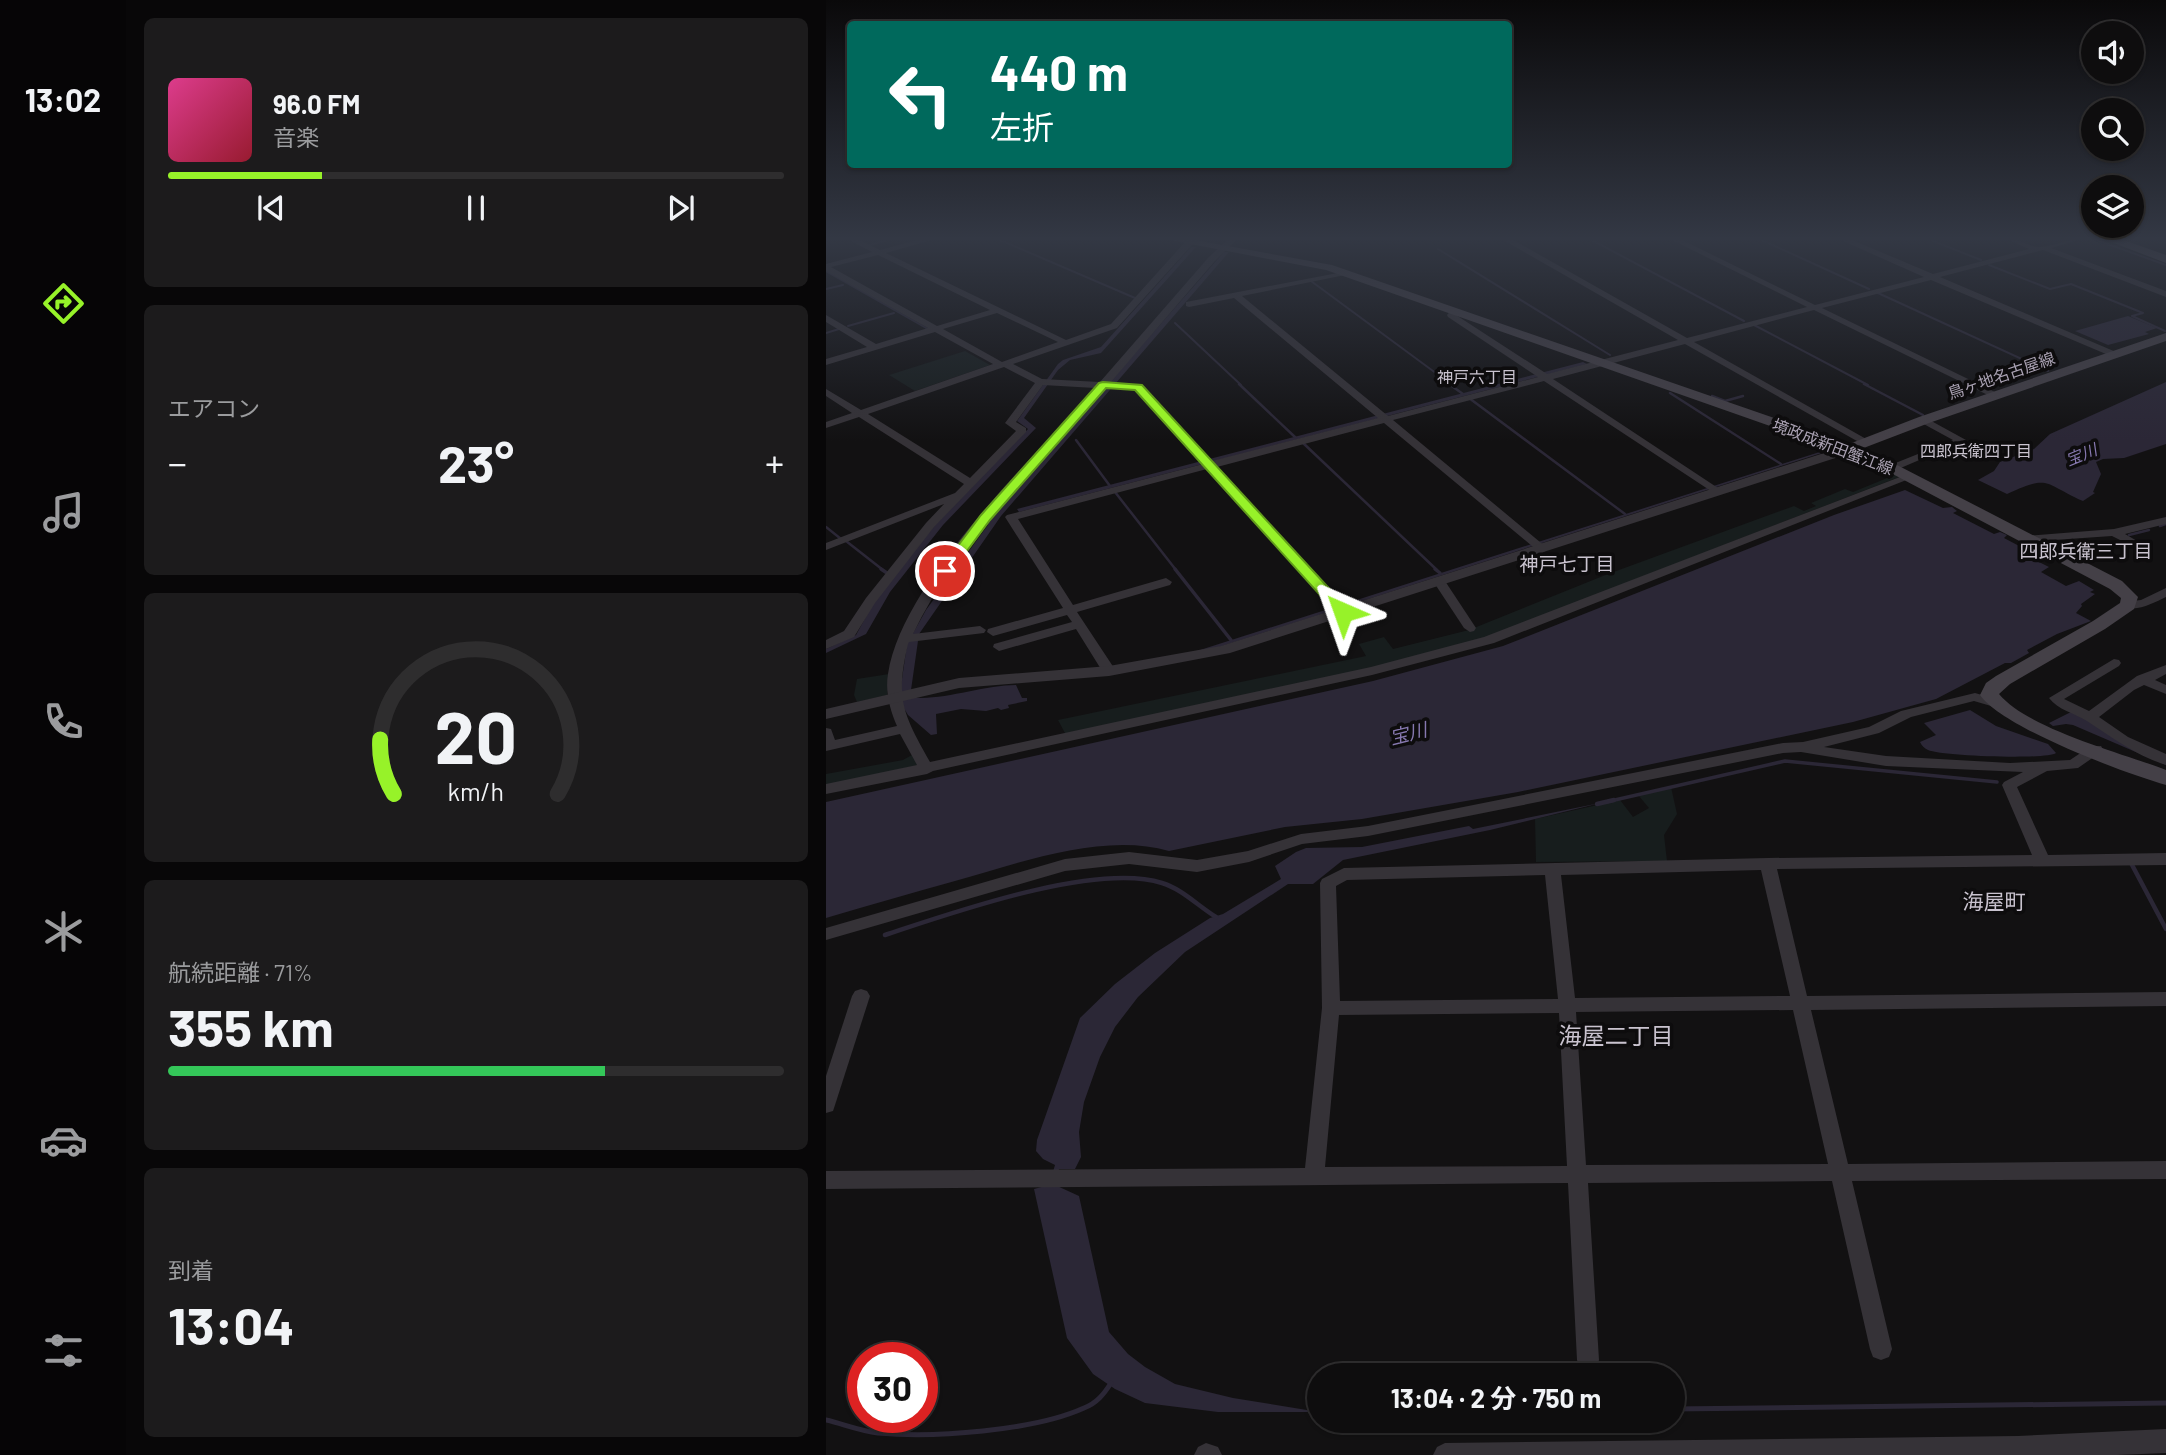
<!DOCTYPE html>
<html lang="ja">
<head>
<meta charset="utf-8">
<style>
	body { margin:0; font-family:Barlow,"Noto Sans JP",sans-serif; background:#1c1b1c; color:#f1f3f6; height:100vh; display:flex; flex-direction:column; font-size:26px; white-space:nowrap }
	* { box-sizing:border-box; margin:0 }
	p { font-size:23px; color:#9b9c9e }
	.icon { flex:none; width:38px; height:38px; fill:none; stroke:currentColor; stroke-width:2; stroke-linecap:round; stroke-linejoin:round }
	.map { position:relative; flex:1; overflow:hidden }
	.side { display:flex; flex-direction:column; gap:18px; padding:18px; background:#080708; width:700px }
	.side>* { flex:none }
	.banner { position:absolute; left:21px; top:21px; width:665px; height:147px; border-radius:7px; box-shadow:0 2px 5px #0004,0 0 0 2px #2e2d2e; background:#00695c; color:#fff; overflow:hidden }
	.tools { position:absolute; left:1255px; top:21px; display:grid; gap:14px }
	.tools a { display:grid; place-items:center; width:63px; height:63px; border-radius:50%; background:#0e0d0e; box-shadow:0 2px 5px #0004,0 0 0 2px #2e2d2e; font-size:35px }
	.speed { position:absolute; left:21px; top:1342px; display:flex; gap:14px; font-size:35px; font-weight:700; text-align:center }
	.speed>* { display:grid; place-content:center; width:91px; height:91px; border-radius:50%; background:#0e0d0e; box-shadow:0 2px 5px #0004,0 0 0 2px #2e2d2e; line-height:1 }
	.speed .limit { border:10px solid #d22; background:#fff; color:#111 }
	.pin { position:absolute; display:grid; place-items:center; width:60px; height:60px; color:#fff; margin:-30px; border:4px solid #fff; border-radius:50%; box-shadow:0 2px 7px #0007 }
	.me { position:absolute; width:77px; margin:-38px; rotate:317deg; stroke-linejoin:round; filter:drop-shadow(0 0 5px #0008) }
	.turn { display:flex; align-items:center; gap:24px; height:147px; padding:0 28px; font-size:32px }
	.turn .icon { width:91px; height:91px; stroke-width:2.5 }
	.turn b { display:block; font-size:49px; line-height:60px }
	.big { font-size:52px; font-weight:700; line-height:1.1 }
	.side .tile { flex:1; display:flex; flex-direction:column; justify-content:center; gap:10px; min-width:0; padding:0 24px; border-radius:10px; background:#1c1b1c }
	.side .dial { align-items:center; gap:0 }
	.dial svg { height:182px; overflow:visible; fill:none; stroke:#2e2d2e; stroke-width:7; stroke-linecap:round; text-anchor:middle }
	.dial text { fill:#f1f3f6; stroke:none }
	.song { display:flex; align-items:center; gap:21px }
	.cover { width:84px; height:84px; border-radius:10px; background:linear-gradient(135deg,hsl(330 70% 55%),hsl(350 70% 35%)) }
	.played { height:7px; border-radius:4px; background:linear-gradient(90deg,#97f229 25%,#2e2d2e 25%) }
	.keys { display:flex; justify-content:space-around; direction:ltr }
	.heat { display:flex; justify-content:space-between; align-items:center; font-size:38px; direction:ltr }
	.charge { height:10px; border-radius:5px; background:linear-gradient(90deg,#34c759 71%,#2e2d2e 0) }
	.trip { position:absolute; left:481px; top:1363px; width:378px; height:70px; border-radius:35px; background:#0e0d0e; box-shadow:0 2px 5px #0004,0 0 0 2px #2e2d2e; font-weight:700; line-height:70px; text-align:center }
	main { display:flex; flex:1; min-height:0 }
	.dock { display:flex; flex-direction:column; width:126px; justify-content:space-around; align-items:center; background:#060506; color:#9b9c9e }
	.dock .icon { width:49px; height:49px }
	.dock .on { color:#97f229 }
	.dock b { font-size:32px; color:#f1f3f6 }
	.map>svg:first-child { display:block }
	.green { fill:#171d1d }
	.water { fill:#2b2736 }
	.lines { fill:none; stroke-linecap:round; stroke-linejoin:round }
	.stream-far4 { stroke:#2b2736; stroke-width:2 }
	.stream-far3 { stroke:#2b2736; stroke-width:2.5 }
	.stream-far2 { stroke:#2b2736; stroke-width:3.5 }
	.stream-far1 { stroke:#2b2736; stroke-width:4.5 }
	.stream { stroke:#2b2736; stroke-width:5 }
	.minor { fill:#353237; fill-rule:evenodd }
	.tertiary { fill:#353237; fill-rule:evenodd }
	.secondary { fill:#444047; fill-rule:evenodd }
	.primary { fill:#534e56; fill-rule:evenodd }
	.route { fill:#97f229; stroke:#629d1b; stroke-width:2 }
	.labels { text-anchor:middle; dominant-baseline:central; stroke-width:7; stroke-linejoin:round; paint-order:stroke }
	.far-street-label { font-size:16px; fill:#aaa2b3; stroke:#0d0c0d }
	.far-neighbourhood-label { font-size:16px; fill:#c9c3cf; stroke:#0d0c0d }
	.far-water-label { font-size:16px; font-style:italic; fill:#8678af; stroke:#0d0c0d }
	.neighbourhood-label { font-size:19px; fill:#c9c3cf; stroke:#0d0c0d }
	.water-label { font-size:19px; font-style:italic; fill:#8678af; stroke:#0d0c0d }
	.quarter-label { font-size:21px; fill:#c9c3cf; stroke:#0d0c0d }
	.near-neighbourhood-label { font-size:23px; fill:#c9c3cf; stroke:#0d0c0d }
</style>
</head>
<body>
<main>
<nav class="dock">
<b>13:02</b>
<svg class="icon on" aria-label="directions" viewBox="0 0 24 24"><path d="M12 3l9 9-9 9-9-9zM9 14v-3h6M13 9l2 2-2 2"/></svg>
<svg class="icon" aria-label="music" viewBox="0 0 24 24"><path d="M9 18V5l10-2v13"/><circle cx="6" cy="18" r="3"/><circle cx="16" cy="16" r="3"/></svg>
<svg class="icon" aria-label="phone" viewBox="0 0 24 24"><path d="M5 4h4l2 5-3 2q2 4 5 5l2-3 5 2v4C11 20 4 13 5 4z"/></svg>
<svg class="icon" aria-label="climate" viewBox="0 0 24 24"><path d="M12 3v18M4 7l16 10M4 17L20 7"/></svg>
<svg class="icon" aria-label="car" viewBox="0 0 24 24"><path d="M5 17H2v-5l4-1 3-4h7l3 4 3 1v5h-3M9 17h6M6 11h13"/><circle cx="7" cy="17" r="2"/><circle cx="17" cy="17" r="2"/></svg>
<svg class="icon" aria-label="filters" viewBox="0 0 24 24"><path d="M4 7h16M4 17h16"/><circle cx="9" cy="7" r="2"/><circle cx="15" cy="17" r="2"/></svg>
</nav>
<section class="side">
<div class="tile">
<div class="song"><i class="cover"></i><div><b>96.0 FM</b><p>音楽</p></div></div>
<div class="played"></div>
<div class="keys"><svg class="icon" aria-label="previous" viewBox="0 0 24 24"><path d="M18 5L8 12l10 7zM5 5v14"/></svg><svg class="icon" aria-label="pause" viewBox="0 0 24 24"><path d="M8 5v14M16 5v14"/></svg><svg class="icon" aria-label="next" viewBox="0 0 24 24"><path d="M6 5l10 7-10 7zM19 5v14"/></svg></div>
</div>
<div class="tile"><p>エアコン</p>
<div class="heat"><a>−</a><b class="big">23°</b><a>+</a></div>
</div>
<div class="tile dial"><svg viewBox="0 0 100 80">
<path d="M14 69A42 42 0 1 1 86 69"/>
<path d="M14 69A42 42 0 0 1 8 45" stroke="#97f229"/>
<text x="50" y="56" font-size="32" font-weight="700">20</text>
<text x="50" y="72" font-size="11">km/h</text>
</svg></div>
<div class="tile"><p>航続距離 · 71%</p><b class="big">355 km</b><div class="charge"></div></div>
<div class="tile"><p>到着</p><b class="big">13:04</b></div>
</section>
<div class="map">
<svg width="1340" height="1455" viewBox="0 0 1340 1455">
	<rect width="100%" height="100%" fill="#121112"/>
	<g class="green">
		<path d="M139,351L164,365L89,391L63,375Z"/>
		<path d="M1071,474L1076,476L661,637L510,678L240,735L232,720L540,656L533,644L558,637L567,649L643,630L782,574L968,506L978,511L990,506L985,503L1019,489L1027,492Z"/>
		<path d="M63,674L61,695L31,702L28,695L31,679Z"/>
		<path d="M86,755L92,765L0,786V774L77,760Z"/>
		<path d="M845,787L851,814L838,835L841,861L710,862L709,819L794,800L807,817L823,808L813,796Z"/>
	</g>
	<g class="water">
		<path d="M365,247H370L275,353L244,360L232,370L198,418L210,428L117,525L64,592L40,634L0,653V649L30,635L49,600L109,525L202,429L191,421L232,364L237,360L275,347Z"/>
		<path d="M398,252H403L175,516L93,634L84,697C113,702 157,685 190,685L196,698H201V701L182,705L183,708L175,710L172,708L160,711L135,709L110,714L111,734L105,735L82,715L73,700L81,644L100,610L162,525L163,519Z"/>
		<path d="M1302,316L1331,328L1319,332L1323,334L1282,345L1249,331Z"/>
		<path d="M757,362L761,364L193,512L191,509Z"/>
		<path d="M1340,382V444L1298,458L1277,459L1270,462L1275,474L1267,492L1269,493L1257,501C1217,483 1224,474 1181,494L1152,480L1168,471L1174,462L1208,449L1224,434Z"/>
		<path d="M1000,450L1002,451L387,649L349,658Z"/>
		<path d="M1079,490L1117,508L1126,507L1131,511L1127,513L1168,534L1174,532L1181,535L1178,538L1197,548L1199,555L1223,567L1215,572L1240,586L1253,581L1268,590L1264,592L1269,594L1255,604L1256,606L1250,613L1265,621L1231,634L1201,650L1203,653L1185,663H1179L1110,699L1027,722L692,792L536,819L459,827L343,851C277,832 193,863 129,881C86,893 43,905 0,918V802L547,681L677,646L1008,515Z"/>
		<path d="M1144,710L1170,726L1222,744L1230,753C1221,760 1115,756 1102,750C1098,748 1096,746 1094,742L1110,735L1098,723Z"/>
		<path d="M1247,711L1340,761V765L1247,725L1240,724L1227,726L1223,723Z"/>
		<path d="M774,803L664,830L517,860L487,884H462L359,952L312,997L289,1027L274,1057L258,1102L253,1132L255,1157L249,1169H233L229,1185L253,1196L283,1332L302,1354L319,1367L349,1384L407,1398L493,1412H392L319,1403L289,1389L267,1374L241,1338L208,1189L223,1185L229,1165L217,1159L210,1151L211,1140L254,1018L289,984L329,953L384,918L397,914L455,879L449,866L470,852L480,848L536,847L643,826L647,829Z"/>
	</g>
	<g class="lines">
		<g class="stream-far4">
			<path d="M167,237L309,298"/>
			<path d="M760,237L918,321"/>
			<path d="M929,237L1043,289"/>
			<path d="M1097,237L1155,260"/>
			<path d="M1265,238L1340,265"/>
			<path d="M44,245L72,237"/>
			<path d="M612,249L784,355"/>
			<path d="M1163,265L1224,289L1245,284L1317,313L1306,316L1339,331"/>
			<path d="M0,271L102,329"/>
			<path d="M485,281L626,385"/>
			<path d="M0,289L17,285"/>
			<path d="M1052,293L1222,371"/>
			<path d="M349,323L415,385"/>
			<path d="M928,325L1042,385"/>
			<path d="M22,326L68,313"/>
			<path d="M0,333L13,329"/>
		</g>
		<g class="stream-far3">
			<path d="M413,384L470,438"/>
			<path d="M623,384L637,394"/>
			<path d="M1038,384L1097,415"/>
			<path d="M844,393L955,464"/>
			<path d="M886,396L899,401L917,396"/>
			<path d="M643,398L799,514"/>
			<path d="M250,440L284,486"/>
			<path d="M476,442L611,570"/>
			<path d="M289,492L350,570"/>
			<path d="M1334,526L1340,524"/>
			<path d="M0,527L15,539"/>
			<path d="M1303,535L1323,530"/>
			<path d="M20,541L57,570"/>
		</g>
		<g class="stream-far2">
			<path d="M55,569L61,573"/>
			<path d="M349,569L405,640"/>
			<path d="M609,569L614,573"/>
			<path d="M780,802L959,761L1171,782"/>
		</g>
		<g class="stream-far1">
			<path d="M771,804L788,800"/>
			<path d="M1305,863L1340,929"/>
			<path d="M59,935C126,913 269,862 336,883C356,889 372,906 390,917"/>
		</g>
		<g class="stream">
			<path d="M847,1409L1340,1403"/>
			<path d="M0,1420C17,1424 34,1431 52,1433C108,1438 207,1431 258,1408C271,1403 278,1394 285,1383"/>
		</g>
		<g class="minor">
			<path d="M17,237H27L54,250L102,237H116L60,253L240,340L285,324L360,241L368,237H378L366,245L291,328L187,364L216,379L274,382L382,258L404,237H413L388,262L284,383L315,385L386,461L552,418L408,298L363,307L360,306V302L522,271L523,273L519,275L416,296L562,416L712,377L622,317L621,315L626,309H632L633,311L630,315L721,374L852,340L672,237H682L861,338L981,307L840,237H850L989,305L1098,277L1008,237H1019L1107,274L1203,249L1176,237C1190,237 1202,247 1214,247C1230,246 1245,237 1263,237L1225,248L1340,291V297L1217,250L1114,277L1290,352L1292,354L1287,357L1105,280L996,308L1173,394L1175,396L1170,399L988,310L868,342L1042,440V444L1038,445L859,344L727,379L895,490L896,492L891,495L718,381L567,420L720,547L722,549L716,553L712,551L558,423L391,467L522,609L524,612L522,615H514L381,469L192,519L247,605L340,578L346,582L344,585L251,612L290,671L283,675L278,674L250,629L173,651L167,647L168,644L246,622L241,615L167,636L161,632L162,629L237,608L179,517L181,515L377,464L309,390L279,388C212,466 132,540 87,634L154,626L160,630L158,633L83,642L82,644C69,699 77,714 104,762L545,667L658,637L1079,475H1087L1088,477L668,643L546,675L107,771L101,774L0,794V784L91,765L74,734L0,751V728L5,729L9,740L71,726C64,710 59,692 62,674C76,581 207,459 269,388L217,385L190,422L200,428V432L108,527L49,603L28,637L0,649V640L18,631L40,598L100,523L118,504L0,550V543L129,493L138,484L33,417L0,428V422L26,413L0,396V389L35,410L167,364L109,332L0,365V359L41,347L0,322V315L50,344L102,328L0,271V264L46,252ZM52,255L164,310L111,326L5,267ZM171,313L232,342L176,362L117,329ZM178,367L209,383L179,423L190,431L144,478L42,414Z"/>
			<path d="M1098,417L1140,440L1070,470H1062V466L1127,440L1094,422V418Z"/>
			<path d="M1340,517V524L1299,534L1318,545V549L1314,550L1286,536L1200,542L1194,539L1200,536L1288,529Z"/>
			<path d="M613,577L617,578L650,628L648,631L644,632L638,628L607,581Z"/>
			<path d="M1340,588V597C1327,603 1308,614 1296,605L1298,602L1315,600Z"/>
			<path d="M1288,659L1293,660L1295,663L1293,666L1238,699L1263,711L1311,676L1340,665V674L1329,680L1340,685V694L1318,685L1308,690L1273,717L1302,737L1340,754V765C1310,756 1286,737 1261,721C1248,713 1232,710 1223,698Z"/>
			<path d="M1149,693L1170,699L1172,702L1165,706L1148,701L1085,717L1053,733L998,747L1060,756L1184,763L1244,760L1265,746H1275L1277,749L1275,752L1252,768L1221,771L1191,787L1222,855L1340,853V865L951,869L981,996L1340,992V1006L985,1010L1022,1164L1340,1161V1179L1026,1181L1066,1349L1063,1357L1055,1360L1047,1357L1044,1349L1006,1181L762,1183L773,1360L770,1368L762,1371L754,1368L751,1360L742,1183L0,1189V1171L479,1168L496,1008L494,883L496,879L518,868L942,858L1206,855L1176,785L1178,782L1197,772L1060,766L975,752L957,753L542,836L476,844L423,862L371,872L303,864L239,871L0,940V928L239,859L303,852L371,860L422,851L475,834L542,826L957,743L977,742L1043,727L1075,711ZM935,870L964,996L749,998L735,875ZM719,875L732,999L514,1001L510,886L521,880ZM967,1010L1002,1164L760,1165L750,1012ZM733,1013L741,1166L499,1167L513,1015Z"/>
			<path d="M35,989L41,991L44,996L9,1105L7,1111L0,1113V1076L26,996L29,991Z"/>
			<path d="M1340,1429V1453L1291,1455H607L611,1447L619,1443L1192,1436Z"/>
			<path d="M380,1443L392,1447L396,1455H368L372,1447Z"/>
		</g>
		<path class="tertiary" d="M1023,445L1028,446V452L404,653L283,676L133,688L0,719V709L133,678L283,666L395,646Z"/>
		<path class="secondary" d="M328,237H352L506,265L1023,444L1093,417L1340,333V341L1103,423L1035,449L1071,465L1296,581L1312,597L1308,609L1279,629L1184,684L1173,694C1202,729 1296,753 1340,770V785C1298,773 1177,728 1154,695L1160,683L1170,676L1267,621L1294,603L1295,598L1284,589L1061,471L1018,452L500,270Z"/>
		<path class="primary" d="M1272,237H1289L1340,255V263Z"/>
	</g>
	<linearGradient id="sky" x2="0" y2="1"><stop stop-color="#0a090a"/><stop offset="0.54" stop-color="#333844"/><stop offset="1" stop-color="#333844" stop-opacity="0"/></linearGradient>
	<rect width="1340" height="441" fill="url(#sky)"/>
	<path class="route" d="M277,382L316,385L522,609V615H512L309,390L280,388L164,520L124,574H115L113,571L155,515L273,383Z"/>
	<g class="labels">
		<g class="far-street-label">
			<text transform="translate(1175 375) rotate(-19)">鳥ヶ地名古屋線</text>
			<text transform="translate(1007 446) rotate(21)">境政成新田蟹江線</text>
		</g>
		<g class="far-neighbourhood-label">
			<text x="651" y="376">神戸六丁目</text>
			<text x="1150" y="450">四郎兵衛四丁目</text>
		</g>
		<g class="far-water-label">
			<text transform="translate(1255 454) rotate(-22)">宝川</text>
		</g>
		<g class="neighbourhood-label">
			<text x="1260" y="550">四郎兵衛三丁目</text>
			<text x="741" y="563">神戸七丁目</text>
		</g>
		<g class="water-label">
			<text transform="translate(582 733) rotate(-14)">宝川</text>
		</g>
		<g class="quarter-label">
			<text x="1168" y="900">海屋町</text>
		</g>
		<g class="near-neighbourhood-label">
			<text x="790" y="1035">海屋二丁目</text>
		</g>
	</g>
</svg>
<div class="tools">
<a><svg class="icon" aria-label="sound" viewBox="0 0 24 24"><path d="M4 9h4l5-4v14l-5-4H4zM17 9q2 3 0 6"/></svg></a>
<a><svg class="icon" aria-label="search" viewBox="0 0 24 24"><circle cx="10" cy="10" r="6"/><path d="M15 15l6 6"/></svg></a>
<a><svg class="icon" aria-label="layers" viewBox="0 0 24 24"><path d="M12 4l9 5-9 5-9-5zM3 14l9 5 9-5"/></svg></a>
</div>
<div class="speed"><div class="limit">30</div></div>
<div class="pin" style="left:119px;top:571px;background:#d93025"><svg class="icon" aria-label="arrive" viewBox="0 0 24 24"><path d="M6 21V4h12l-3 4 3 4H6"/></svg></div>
<svg class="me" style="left:517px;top:612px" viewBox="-20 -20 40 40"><path d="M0-17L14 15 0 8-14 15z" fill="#97f229" stroke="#fff" stroke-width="4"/></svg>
<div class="trip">13:04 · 2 分 · 750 m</div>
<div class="banner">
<div class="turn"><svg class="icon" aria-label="left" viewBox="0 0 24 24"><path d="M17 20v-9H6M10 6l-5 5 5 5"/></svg><div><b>440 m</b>左折</div></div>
</div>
</div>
</main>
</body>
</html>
